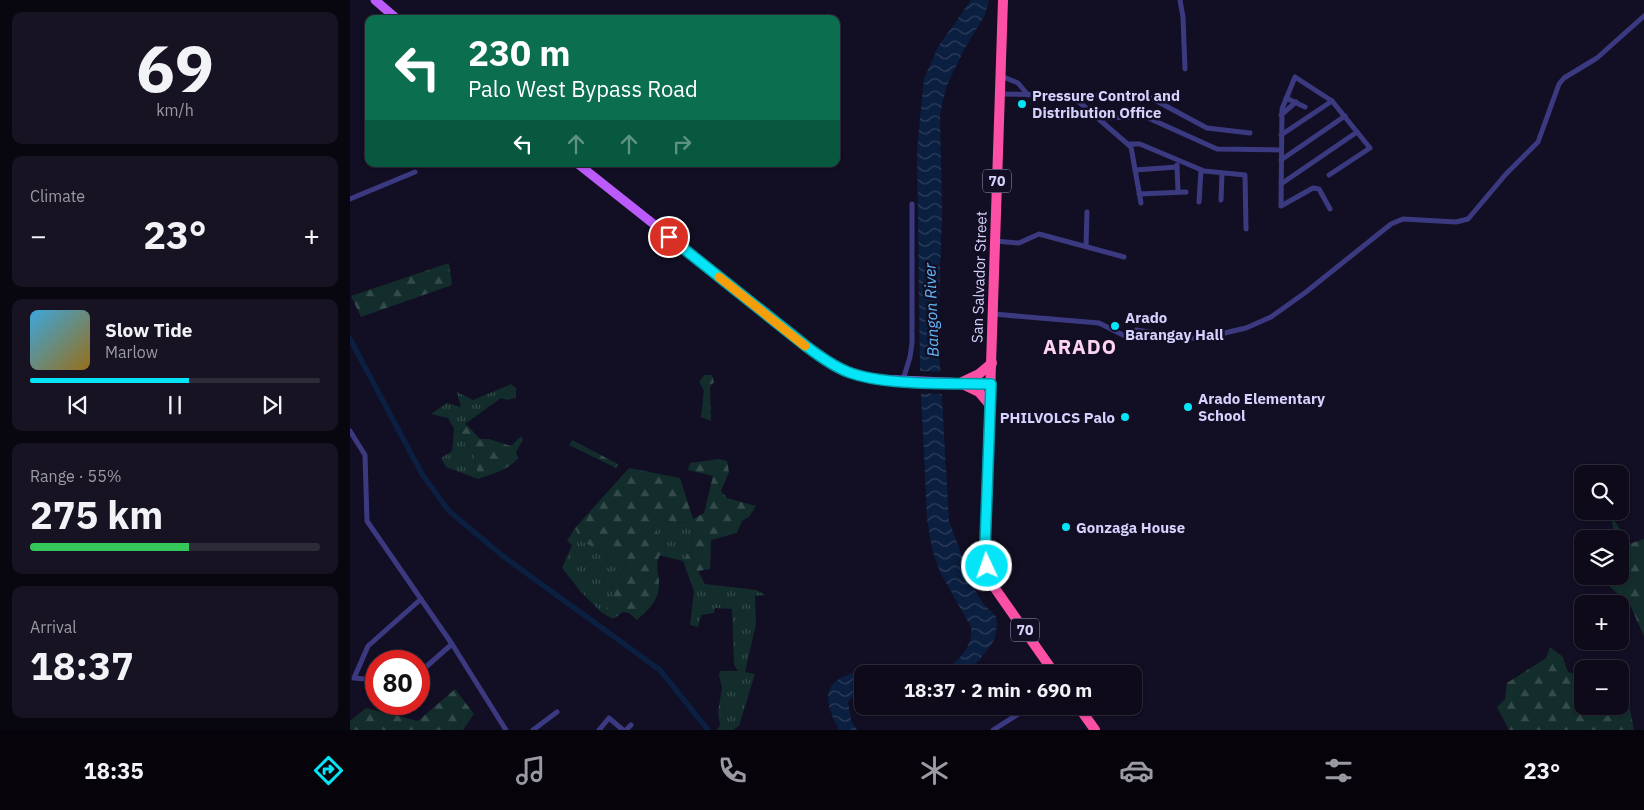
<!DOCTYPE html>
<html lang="en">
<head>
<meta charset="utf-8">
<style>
	body { margin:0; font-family:"IBM Plex Sans",sans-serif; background:#171323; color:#f1f3f6; height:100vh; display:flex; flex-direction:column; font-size:19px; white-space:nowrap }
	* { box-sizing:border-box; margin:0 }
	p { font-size:16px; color:#9b9aa2 }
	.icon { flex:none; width:28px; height:28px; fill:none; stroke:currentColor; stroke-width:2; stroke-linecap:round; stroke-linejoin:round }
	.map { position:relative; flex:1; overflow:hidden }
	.side { display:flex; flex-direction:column; gap:12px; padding:12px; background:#08060e; width:350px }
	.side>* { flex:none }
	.guide { position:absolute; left:15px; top:15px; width:475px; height:152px; border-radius:10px; box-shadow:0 1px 4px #0004,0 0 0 1px #2e2b39; background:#0b6e4f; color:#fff; overflow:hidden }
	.controls { position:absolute; left:1224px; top:465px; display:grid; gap:10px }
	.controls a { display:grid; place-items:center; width:55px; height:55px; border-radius:10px; background:#0e0a1a; box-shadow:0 1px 4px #0004,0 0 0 1px #2e2b39; font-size:25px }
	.speed { position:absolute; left:15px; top:650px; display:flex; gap:10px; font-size:25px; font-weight:700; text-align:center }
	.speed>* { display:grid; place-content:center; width:65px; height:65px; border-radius:50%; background:#0e0a1a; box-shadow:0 1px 4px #0004,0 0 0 1px #2e2b39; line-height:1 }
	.speed .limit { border:8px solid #d22; background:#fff; color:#111 }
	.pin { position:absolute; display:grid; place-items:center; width:42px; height:42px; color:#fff; margin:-21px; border:2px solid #fff; border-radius:50%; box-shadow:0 1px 5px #0007 }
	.me { position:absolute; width:55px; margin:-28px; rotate:357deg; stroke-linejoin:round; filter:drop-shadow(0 0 4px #0008) }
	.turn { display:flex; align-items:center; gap:18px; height:105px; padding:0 20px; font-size:22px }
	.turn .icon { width:65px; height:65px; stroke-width:2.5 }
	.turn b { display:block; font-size:35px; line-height:42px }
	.lanes { display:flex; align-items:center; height:48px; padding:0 20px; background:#0003; justify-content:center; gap:25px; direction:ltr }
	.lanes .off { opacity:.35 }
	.big { font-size:38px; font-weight:700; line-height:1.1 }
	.side .tile { flex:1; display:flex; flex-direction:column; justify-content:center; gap:8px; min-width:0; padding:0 18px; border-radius:10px; background:#171323 }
	.side .dial { align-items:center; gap:0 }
	.dial b { font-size:65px; line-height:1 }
	.song { display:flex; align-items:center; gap:15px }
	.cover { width:60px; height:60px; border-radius:8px; background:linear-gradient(135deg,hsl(200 70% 55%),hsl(40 70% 35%)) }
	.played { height:5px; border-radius:2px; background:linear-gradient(90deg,#05e5f7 55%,#2e2b39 55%) }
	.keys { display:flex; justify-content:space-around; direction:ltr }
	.heat { display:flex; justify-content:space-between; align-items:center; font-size:28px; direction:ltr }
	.charge { height:8px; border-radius:4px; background:linear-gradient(90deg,#34c759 55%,#2e2b39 0) }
	.trip { position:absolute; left:504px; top:665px; width:288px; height:50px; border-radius:10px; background:#0e0a1a; box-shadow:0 1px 4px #0004,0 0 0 1px #2e2b39; font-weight:700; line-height:50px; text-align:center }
	.tabs { display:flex; height:80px; justify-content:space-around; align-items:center; background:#06040a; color:#9b9aa2 }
	.tabs .icon { width:35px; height:35px }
	.tabs .on { color:#05e5f7 }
	.tabs b { font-size:22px; color:#f1f3f6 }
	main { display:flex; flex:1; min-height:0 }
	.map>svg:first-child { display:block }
	.grass { fill:url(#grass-tufts) }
	.forest { fill:url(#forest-firs) }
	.water { fill:url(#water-waves) }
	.pier { fill:#120e23 }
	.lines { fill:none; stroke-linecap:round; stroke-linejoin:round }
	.canal { stroke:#0b1f40; stroke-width:5.5 }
	.street { stroke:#3b3a81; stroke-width:5 }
	.primary { stroke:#bc5bfc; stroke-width:9 }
	.highway { stroke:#fc4fa6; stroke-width:10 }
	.route-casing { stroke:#0395a1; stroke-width:12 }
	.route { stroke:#05e5f7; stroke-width:9 }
	.slow { stroke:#f59e0b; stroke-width:9 }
	.poi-dot { fill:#05e5f7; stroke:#120e23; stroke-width:2 }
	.labels { text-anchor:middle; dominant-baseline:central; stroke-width:5; stroke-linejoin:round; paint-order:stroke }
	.shield { fill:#120e23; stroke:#9b97bc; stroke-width:1 }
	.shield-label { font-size:14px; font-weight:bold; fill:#d6d2fe }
	.poi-label { font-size:15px; font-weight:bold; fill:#d6d2fe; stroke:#120e23; text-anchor:start }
	.street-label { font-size:15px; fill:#d6d2fe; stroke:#120e23 }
	.water-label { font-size:16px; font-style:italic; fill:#62b8fc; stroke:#120e23 }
	.district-label { font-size:20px; font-weight:bold; letter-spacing:1px; fill:#fed4f0; stroke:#120e23 }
</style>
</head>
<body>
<main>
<section class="side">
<div class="tile dial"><b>69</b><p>km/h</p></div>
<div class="tile"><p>Climate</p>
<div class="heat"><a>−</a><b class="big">23°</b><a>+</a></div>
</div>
<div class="tile">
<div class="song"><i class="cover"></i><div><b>Slow Tide</b><p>Marlow</p></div></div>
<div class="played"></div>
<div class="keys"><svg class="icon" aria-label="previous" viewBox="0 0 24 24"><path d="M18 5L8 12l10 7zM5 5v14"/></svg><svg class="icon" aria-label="pause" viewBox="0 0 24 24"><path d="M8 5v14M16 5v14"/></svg><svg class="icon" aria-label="next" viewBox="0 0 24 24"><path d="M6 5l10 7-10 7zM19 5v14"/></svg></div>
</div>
<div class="tile"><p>Range · 55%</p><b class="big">275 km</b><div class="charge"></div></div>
<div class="tile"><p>Arrival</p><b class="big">18:37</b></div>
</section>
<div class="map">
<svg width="1294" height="730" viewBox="0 0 1294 730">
	<defs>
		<pattern id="grass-tufts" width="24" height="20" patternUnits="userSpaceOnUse" patternTransform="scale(1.25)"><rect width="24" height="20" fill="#122d2b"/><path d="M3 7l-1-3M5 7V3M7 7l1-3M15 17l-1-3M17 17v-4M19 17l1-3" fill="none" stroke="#344b4b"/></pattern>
		<pattern id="forest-firs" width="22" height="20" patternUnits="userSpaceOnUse" patternTransform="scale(1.25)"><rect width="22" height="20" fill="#122d2b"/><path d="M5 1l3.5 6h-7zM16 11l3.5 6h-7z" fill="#344b4b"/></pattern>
		<pattern id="water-waves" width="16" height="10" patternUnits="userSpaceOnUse" patternTransform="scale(1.25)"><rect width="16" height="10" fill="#0b1f40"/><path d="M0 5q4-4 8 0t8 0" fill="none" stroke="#2e3f5d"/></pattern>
	</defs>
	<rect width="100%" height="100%" fill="#120e23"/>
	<g class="grass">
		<path d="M161,384L166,388V398L157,400L151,398L115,424L118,426L107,434L124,453L128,479L96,467L91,458L102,451L104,429L98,418L81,414L97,403L111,407L107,392L123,400Z"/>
		<path d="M313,521L336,523L343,526L342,547L333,561L348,571L355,584L407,590L415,595L405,596L406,624L395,672L405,674L389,726L383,730H367L370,725L368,712L372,688L369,675L370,671H388L384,665L382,609L365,608L364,613L351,615L348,627L340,625L344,591L333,561L316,557L315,539L307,532V526Z"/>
		<path d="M225,528L232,541L277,563L261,589L264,599L252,613L231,592L212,568L222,545L217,541Z"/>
	</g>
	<g class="forest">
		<path d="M99,263L102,285L11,317L1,296Z"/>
		<path d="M354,375H362L364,382L360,387L361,421L351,417L354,391L349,382Z"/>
		<path d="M118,426L130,439H139L161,446L171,436L173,440L166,452L168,458C160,469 141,475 128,479L124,453L107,434Z"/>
		<path d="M222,440L268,464L266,468L219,445Z"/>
		<path d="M369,459L377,461L379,472L371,491L377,498L406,506L399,517L392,521L387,533L361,540L360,569L348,571L333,561L342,547L343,526L336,523L313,521L307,526V532L315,539L316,557L310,555C304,565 310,576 309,587C308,602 297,611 287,620L279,613L273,612L263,619L252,613L264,599L261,589L277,563L231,541L225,528L279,468L330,478L343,519L354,513L363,476L338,470L340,463Z"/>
		<path d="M1261,515L1279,544L1294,539V636L1280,605L1248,576H1270V539H1265Z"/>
		<path d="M1200,647L1212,656L1218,672L1232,676V706L1280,709L1284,730H1159L1147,707L1155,699L1157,683L1196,658Z"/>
		<path d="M105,689L124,714L113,730H0V721L16,708L68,721Z"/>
	</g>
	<g class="water">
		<path d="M621,0H639L635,15L615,48L597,85L590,113L592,217L588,329L599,521L625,590L634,605L646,616L647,624L645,638L641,645L618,674H586C604,666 624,649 621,627L590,572L582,549L577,519L570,372L567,150L574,79L588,47Z"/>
		<path d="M507,672L516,674H512V694L504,695L498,702L501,720L507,730H489C474,701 470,681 507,672Z"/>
	</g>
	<path class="pier" d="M568,371L593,372L594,394L569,393Z"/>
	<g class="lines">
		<path class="canal" d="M0,339L72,474L99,511L154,557L310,670L358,730"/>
		<g class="street">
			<path d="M830,0L833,17L835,69"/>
			<path d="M651,76L668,83L678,95"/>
			<path d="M650,94L721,95L781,147L791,203"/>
			<path d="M722,95L801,98L857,128L900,133"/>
			<path d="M936,98L955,107"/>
			<path d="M931,115L946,102"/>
			<path d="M747,118L796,117L867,149L931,150"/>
			<path d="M931,135L982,101"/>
			<path d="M778,144H790L854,171L895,175L896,229"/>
			<path d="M931,160L995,116"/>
			<path d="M827,165L828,192"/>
			<path d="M785,170L827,167"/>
			<path d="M979,175L1020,148L982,101L945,77L932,109L931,206L963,188L969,189L980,209"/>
			<path d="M931,184L1007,132"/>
			<path d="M789,194L836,192"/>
			<path d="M0,199L65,172"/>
			<path d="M871,200L872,174"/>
			<path d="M849,202L851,170"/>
			<path d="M645,241L669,243L689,234L774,257"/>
			<path d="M736,246L737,212"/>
			<path d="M643,314L749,323L775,336L786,330L849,339L896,328L921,317L956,292L1041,224L1053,219L1106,222L1118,219L1156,174L1188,142L1209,84L1214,78L1247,58L1294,16"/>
			<path d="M553,380L560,357L562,343V204"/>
			<path d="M0,431L15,455L17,521L102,644L156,730"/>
			<path d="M69,673L102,644"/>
			<path d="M26,680L4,678L18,646L71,599"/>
			<path d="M183,730L207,712"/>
			<path d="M249,730L259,718L273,730"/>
			<path d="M276,730L281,725"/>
			<path d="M643,730L681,706"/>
		</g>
		<g class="primary">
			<path d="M25,0L47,19"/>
			<path d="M228,164L476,361L499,372L526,379L641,384"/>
		</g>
		<g class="highway">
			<path d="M653,0L635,547L637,566L644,587L705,674"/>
			<path d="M610,383L629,374L642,363"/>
			<path d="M610,383L629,392L640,405"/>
			<path d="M728,706L745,730"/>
		</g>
	</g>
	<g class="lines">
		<defs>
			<path id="route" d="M319,237L456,346C469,356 483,366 498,372C534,386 602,383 641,384L635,547L637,566"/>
		</defs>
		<use href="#route" class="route-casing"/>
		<use href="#route" class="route"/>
		<path class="slow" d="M369,277L455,346"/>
	</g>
	<g class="poi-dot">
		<circle cx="672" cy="104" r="5"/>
		<circle cx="765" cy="326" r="5"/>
		<circle cx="838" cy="407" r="5"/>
		<circle cx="775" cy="417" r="5"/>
		<circle cx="716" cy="527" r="5"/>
	</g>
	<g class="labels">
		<g class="shield">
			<rect x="633" y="169.5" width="28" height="23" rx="4"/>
			<rect x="661" y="618.5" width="28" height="23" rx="4"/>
		</g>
		<g class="shield-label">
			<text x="647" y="181">70</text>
			<text x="675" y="630">70</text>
		</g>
		<g class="poi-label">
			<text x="682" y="95">Pressure Control and<tspan x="682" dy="17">Distribution Office</tspan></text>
			<text x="775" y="317">Arado<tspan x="775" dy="17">Barangay Hall</tspan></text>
			<text x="848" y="398">Arado Elementary<tspan x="848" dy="17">School</tspan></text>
			<text x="765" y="417" text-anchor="end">PHILVOLCS Palo</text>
			<text x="726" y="527">Gonzaga House</text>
		</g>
		<g class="street-label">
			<text transform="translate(629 277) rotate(-88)">San Salvador Street</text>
		</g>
		<g class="water-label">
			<text transform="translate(581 310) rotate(-92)">Bangon River</text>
		</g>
		<g class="district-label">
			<text x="730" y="346">ARADO</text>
		</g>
	</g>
</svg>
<div class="controls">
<a><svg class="icon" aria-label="search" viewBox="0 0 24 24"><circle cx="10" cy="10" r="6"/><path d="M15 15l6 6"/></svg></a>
<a><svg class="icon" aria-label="layers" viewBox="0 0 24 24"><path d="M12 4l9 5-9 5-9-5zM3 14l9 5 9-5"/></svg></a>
<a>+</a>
<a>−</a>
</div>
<div class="speed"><div class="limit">80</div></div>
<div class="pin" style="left:319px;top:237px;background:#d93025"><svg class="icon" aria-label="arrive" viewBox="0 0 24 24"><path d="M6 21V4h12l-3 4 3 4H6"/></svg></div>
<svg class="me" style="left:637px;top:566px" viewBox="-20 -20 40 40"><circle r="17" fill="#05e5f7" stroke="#fff" stroke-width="3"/><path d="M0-11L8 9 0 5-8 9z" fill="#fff"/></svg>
<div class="trip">18:37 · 2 min · 690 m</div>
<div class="guide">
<div class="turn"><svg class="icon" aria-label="left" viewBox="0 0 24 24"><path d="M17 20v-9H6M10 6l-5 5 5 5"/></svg><div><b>230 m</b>Palo West Bypass Road</div></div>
<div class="lanes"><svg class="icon" aria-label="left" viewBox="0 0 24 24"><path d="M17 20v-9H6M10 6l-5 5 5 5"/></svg><svg class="icon off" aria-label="ahead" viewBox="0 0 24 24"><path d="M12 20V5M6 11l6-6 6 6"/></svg><svg class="icon off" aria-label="ahead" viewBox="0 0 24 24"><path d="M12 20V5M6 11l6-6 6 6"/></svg><svg class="icon off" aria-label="right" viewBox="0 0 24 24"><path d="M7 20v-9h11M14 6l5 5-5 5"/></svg></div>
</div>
</div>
</main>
<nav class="tabs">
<b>18:35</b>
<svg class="icon on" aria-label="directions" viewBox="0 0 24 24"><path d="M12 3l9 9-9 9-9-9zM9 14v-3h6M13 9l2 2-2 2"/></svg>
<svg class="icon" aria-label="music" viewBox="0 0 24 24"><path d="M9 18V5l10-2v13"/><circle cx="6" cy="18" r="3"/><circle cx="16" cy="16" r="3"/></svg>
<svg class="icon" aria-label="phone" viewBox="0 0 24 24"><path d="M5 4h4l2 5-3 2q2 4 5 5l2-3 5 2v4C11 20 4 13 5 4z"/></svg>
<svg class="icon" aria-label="climate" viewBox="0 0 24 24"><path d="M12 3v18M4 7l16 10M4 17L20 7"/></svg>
<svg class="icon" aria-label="car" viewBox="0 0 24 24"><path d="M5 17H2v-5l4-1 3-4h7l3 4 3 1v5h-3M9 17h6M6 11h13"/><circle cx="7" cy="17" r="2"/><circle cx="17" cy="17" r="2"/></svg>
<svg class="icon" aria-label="filters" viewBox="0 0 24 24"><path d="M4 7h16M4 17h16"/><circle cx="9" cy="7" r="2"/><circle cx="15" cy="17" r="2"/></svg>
<b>23°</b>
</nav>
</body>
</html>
